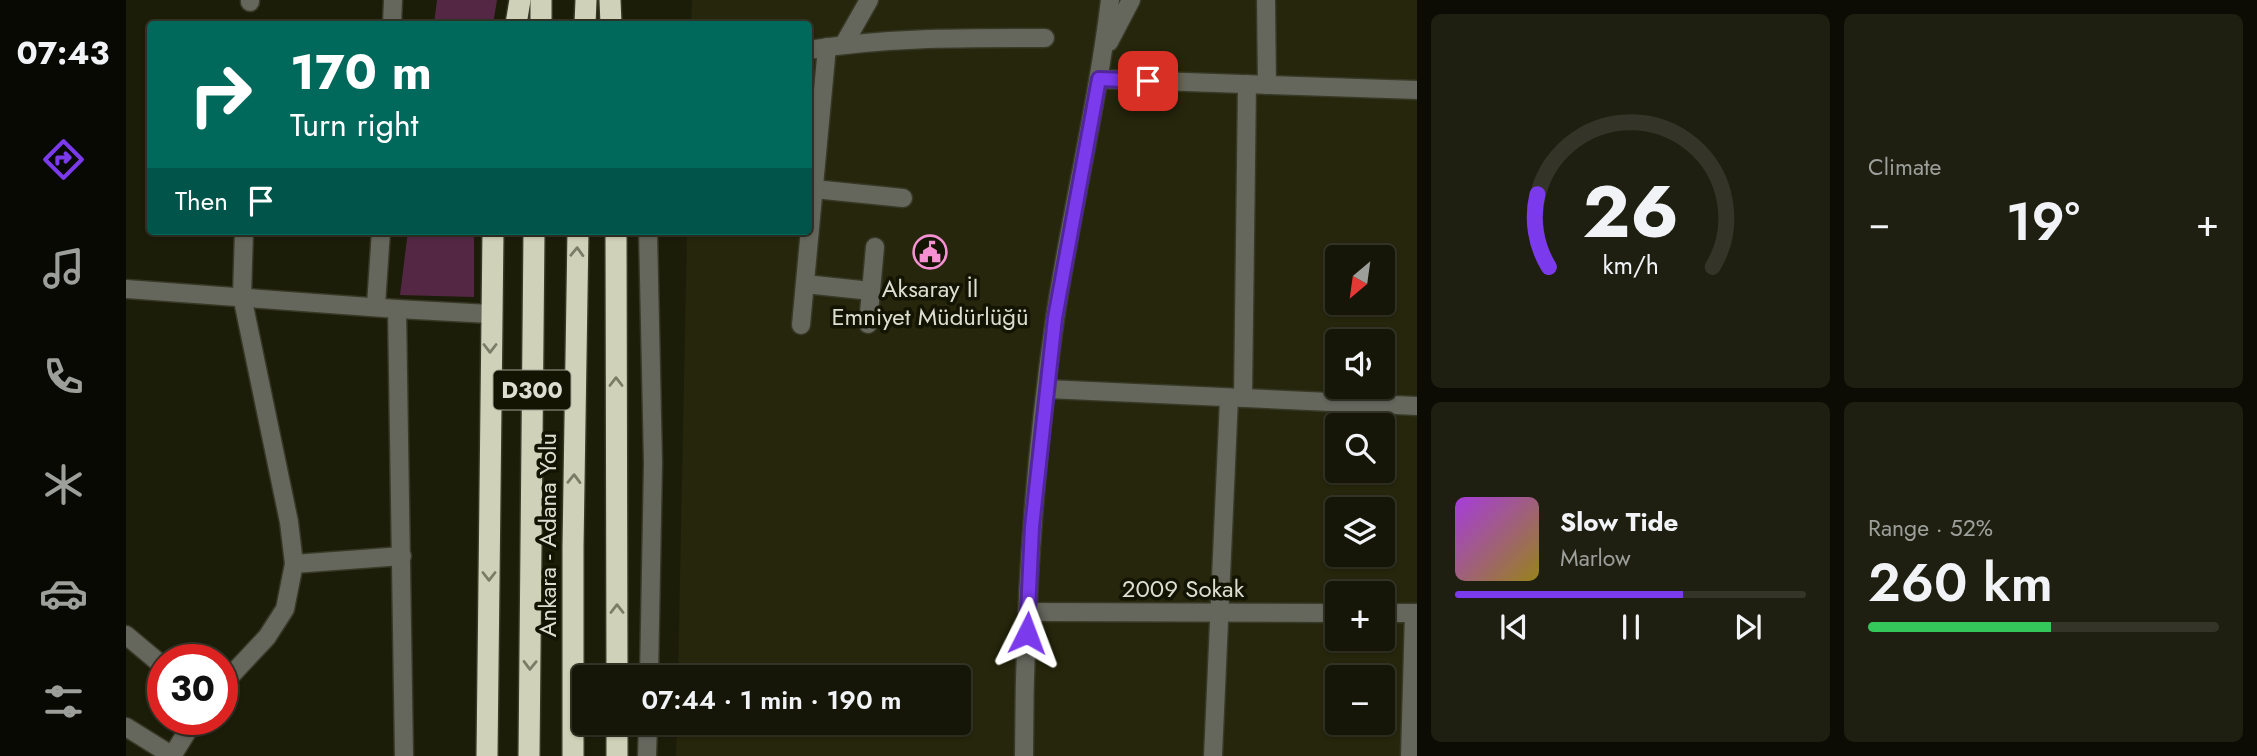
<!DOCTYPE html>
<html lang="en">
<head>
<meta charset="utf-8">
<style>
	body { margin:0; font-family:Jost,sans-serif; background:#1e1f11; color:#f1f3f6; height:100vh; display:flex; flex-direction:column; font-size:26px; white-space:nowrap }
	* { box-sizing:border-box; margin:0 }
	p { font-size:23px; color:#9d9f9b }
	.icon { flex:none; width:38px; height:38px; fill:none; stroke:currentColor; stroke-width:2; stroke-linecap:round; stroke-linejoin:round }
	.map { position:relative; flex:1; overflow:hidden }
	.details { display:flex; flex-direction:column; gap:14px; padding:14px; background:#0c0c04; width:840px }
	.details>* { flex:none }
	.hud { position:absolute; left:21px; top:21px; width:665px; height:214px; border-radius:7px; box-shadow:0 2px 5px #0004,0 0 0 2px #343528; background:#00695c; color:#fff; overflow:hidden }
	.needle { width:46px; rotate:209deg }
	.fabs { position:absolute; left:1199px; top:245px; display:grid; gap:14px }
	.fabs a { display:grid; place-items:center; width:70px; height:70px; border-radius:7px; background:#151607; box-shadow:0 2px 5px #0004,0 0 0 2px #343528; font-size:35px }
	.speed { position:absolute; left:21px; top:644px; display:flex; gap:14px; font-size:35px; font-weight:700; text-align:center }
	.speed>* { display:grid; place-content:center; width:91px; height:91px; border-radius:50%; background:#151607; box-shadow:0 2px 5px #0004,0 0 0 2px #343528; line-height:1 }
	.speed .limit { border:10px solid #d22; background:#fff; color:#111 }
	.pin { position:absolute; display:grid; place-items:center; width:60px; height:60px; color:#fff; margin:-30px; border-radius:14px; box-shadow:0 4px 10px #0006 }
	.me { position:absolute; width:77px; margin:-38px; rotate:3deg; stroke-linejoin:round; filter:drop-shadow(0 0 5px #0008) }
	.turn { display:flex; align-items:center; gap:24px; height:147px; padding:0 28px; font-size:32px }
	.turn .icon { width:91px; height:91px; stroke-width:2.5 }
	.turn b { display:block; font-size:49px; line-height:60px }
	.then { display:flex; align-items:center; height:66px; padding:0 28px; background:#0003; gap:14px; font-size:26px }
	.big { font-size:52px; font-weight:600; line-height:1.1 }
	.details .card { flex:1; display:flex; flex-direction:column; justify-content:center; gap:10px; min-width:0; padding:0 24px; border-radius:10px; background:#1e1f11 }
	.details .dial { align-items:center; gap:0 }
	.dial svg { height:182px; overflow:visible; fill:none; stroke:#343528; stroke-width:7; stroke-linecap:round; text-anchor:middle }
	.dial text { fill:#f1f3f6; stroke:none }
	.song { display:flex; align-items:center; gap:21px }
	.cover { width:84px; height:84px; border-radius:10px; background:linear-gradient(135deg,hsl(280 70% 55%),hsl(50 70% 35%)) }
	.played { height:7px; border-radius:4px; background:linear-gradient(90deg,#7c3aed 65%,#343528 65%) }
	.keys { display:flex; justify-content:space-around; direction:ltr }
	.heat { display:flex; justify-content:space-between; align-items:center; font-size:38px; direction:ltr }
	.charge { height:10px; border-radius:5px; background:linear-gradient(90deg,#34c759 52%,#343528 0) }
	.details .tiles { flex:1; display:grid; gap:14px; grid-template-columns:repeat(2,1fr) }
	.trip { position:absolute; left:446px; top:665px; width:399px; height:70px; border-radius:7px; background:#151607; box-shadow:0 2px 5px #0004,0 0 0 2px #343528; font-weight:600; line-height:70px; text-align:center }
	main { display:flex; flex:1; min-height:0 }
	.menu { display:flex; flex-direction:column; width:126px; justify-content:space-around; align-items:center; background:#080903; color:#9d9f9b }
	.menu .icon { width:49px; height:49px }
	.menu .selected { color:#7c3aed }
	.menu b { font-size:32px; color:#f1f3f6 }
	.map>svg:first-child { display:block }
	.built { fill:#25260b; fill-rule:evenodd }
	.green { fill:#542845 }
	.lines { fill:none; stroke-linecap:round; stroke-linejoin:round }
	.minor-casing { stroke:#373825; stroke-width:21 }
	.highway-casing { stroke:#373825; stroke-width:24 }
	.minor { stroke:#65665c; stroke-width:18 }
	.highway { stroke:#cfd1b8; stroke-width:21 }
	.oneway { stroke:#7a7c66 }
	.route-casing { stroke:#51269a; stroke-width:18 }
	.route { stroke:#7c3aed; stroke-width:12 }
	.labels { text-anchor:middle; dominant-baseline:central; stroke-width:7; stroke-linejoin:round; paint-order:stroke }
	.shield { fill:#131402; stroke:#a0a193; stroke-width:2 }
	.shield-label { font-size:23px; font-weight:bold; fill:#dcded1 }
	.poi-label { font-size:24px; fill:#dcded1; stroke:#131402 }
	.street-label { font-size:24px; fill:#dcded1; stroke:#131402 }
</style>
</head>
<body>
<main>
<nav class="menu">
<b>07:43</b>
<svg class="icon selected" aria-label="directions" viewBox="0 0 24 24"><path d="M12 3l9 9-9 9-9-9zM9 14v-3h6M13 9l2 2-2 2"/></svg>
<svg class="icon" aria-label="music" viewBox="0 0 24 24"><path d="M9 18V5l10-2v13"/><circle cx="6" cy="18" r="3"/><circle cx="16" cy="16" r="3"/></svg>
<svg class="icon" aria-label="phone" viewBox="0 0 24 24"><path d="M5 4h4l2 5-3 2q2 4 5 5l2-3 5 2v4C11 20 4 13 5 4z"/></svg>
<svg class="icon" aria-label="climate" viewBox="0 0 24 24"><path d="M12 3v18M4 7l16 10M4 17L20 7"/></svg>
<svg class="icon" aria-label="car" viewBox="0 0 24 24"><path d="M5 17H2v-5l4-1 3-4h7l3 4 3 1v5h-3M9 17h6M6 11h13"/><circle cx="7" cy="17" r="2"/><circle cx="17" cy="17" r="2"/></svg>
<svg class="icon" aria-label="filters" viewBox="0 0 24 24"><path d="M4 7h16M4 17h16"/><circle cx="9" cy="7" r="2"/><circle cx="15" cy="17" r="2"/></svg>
</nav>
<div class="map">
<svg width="1291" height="756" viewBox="0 0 1291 756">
	<rect width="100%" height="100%" fill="#1c1d09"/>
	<path class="built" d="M566,0H1291V756H550L551,723H833V677H552L561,231H682V24H565ZM1211,257H1256V303H1211ZM1211,341H1256V387H1211ZM1211,425H1256V471H1211ZM1211,509H1256V555H1211ZM1211,593H1256V639H1211ZM1211,677H1256V723H1211Z"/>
	<g class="green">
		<path d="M311,0H371L367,24H308Z"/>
		<path d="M282,231H348V297L274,295Z"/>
	</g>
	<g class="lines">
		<defs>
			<g id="minor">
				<path d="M124,0V2"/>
				<path d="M1140,0L1141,85"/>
				<path d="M266,24L267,0"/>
				<path d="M983,42L1005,0"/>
				<path d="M718,44L743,0"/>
				<path d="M682,50C761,37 840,38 919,38"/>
				<path d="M973,79L1291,90"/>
				<path d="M688,189L777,198"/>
				<path d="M522,231L527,463L523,677"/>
				<path d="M679,284L745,291"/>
				<path d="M0,289L271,309L278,756"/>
				<path d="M250,305L255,231"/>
				<path d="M271,309L364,314"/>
				<path d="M742,324L749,247"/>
				<path d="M675,325L701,47"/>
				<path d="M921,389L1291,406"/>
				<path d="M1117,398L1121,84"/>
				<path d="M168,564L276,556"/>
				<path d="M902,612L1211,613"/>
				<path d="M1256,613H1291"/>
				<path d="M0,635L37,666"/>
				<path d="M96,685L141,637L159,609L168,564L163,522L116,296L118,231"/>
				<path d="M0,727L45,755"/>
				<path d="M46,756L69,719"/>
				<path d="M521,756L522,723"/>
				<path d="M898,756C898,610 908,463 929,318C945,212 971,107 984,0"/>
				<path d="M1087,756L1103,398"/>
				<path d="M1284,756L1288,613"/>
			</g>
			<g id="highway">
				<path d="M484,0L485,24"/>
				<path d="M390,24L394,0"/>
				<path d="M415,24V0"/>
				<path d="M459,24L460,0"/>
				<path d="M490,231L491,677"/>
				<path d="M491,723V756"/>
				<path d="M361,756L367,231"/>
				<path d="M403,756L408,231"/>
				<path d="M447,756V547L452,231"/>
			</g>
		</defs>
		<use href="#minor" class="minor-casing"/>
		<use href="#highway" class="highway-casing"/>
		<use href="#minor" class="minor"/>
		<use href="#highway" class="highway"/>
	</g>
	<defs><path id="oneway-chevron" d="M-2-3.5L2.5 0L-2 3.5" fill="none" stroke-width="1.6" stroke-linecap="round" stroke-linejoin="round" transform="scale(1.75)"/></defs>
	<g class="oneway">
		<use href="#oneway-chevron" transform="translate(451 252) rotate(-88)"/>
		<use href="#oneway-chevron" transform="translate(364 348) rotate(90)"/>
		<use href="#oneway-chevron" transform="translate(490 382) rotate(-90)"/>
		<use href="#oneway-chevron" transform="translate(448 479) rotate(-89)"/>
		<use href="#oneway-chevron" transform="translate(363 576) rotate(90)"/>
		<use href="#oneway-chevron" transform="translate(491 609) rotate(-90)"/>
		<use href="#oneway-chevron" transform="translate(404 665) rotate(91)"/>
	</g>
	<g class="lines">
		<defs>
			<path id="route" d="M901,633L906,527L929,318L973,79L1022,81"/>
		</defs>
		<use href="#route" class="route-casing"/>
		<use href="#route" class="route"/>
	</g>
	<defs>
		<symbol id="civic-ring" viewBox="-11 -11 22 22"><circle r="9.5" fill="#131402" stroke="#f591d2" stroke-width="1.5"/><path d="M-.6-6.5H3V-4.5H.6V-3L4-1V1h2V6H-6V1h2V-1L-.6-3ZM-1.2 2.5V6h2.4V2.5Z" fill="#f591d2"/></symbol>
	</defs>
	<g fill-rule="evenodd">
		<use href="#civic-ring" x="785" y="233" width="38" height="38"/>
	</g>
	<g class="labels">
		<rect class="shield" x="367.5" y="370.5" width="77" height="39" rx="5"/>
		<g class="shield-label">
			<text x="406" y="390">D300</text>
		</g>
		<g class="poi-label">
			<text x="804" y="288">Aksaray İl<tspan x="804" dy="28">Emniyet Müdürlüğü</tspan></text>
		</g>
		<g class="street-label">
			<text transform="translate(421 535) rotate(-90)">Ankara - Adana Yolu</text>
			<text x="1057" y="588">2009 Sokak</text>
		</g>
	</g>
</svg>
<div class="fabs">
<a><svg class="needle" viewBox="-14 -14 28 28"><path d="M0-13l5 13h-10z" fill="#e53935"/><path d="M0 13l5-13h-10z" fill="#9d9f9b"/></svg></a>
<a><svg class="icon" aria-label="sound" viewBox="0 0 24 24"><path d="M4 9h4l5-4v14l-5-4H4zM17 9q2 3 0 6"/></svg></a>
<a><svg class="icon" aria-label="search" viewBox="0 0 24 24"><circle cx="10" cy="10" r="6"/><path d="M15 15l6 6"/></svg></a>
<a><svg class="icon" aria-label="layers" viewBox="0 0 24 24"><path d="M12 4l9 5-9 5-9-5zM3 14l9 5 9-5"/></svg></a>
<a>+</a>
<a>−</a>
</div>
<div class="speed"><div class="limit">30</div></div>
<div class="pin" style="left:1022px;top:81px;background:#d93025"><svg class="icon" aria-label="arrive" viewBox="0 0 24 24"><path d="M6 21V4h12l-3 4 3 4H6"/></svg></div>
<svg class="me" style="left:901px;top:633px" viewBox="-20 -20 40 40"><path d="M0-17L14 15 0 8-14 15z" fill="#7c3aed" stroke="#fff" stroke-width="4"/></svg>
<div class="trip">07:44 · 1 min · 190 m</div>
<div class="hud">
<div class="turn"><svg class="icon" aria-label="right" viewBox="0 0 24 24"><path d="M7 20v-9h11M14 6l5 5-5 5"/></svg><div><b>170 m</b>Turn right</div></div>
<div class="then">Then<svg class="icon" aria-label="arrive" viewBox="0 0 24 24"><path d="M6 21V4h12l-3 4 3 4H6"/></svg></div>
</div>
</div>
<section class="details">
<div class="tiles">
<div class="card dial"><svg viewBox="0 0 100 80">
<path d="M14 69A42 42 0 1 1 86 69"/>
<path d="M14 69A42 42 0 0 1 9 37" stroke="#7c3aed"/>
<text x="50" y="56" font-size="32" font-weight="700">26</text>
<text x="50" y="72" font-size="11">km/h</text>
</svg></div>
<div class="card"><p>Climate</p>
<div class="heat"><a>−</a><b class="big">19°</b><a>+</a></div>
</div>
<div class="card">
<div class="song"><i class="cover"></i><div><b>Slow Tide</b><p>Marlow</p></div></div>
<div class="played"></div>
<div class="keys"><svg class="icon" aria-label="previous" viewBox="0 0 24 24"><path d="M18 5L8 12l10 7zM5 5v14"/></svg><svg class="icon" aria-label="pause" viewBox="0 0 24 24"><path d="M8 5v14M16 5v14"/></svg><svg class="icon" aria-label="next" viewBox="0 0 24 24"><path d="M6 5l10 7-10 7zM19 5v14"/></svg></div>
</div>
<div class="card"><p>Range · 52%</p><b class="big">260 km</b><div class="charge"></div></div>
</div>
</section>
</main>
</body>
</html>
